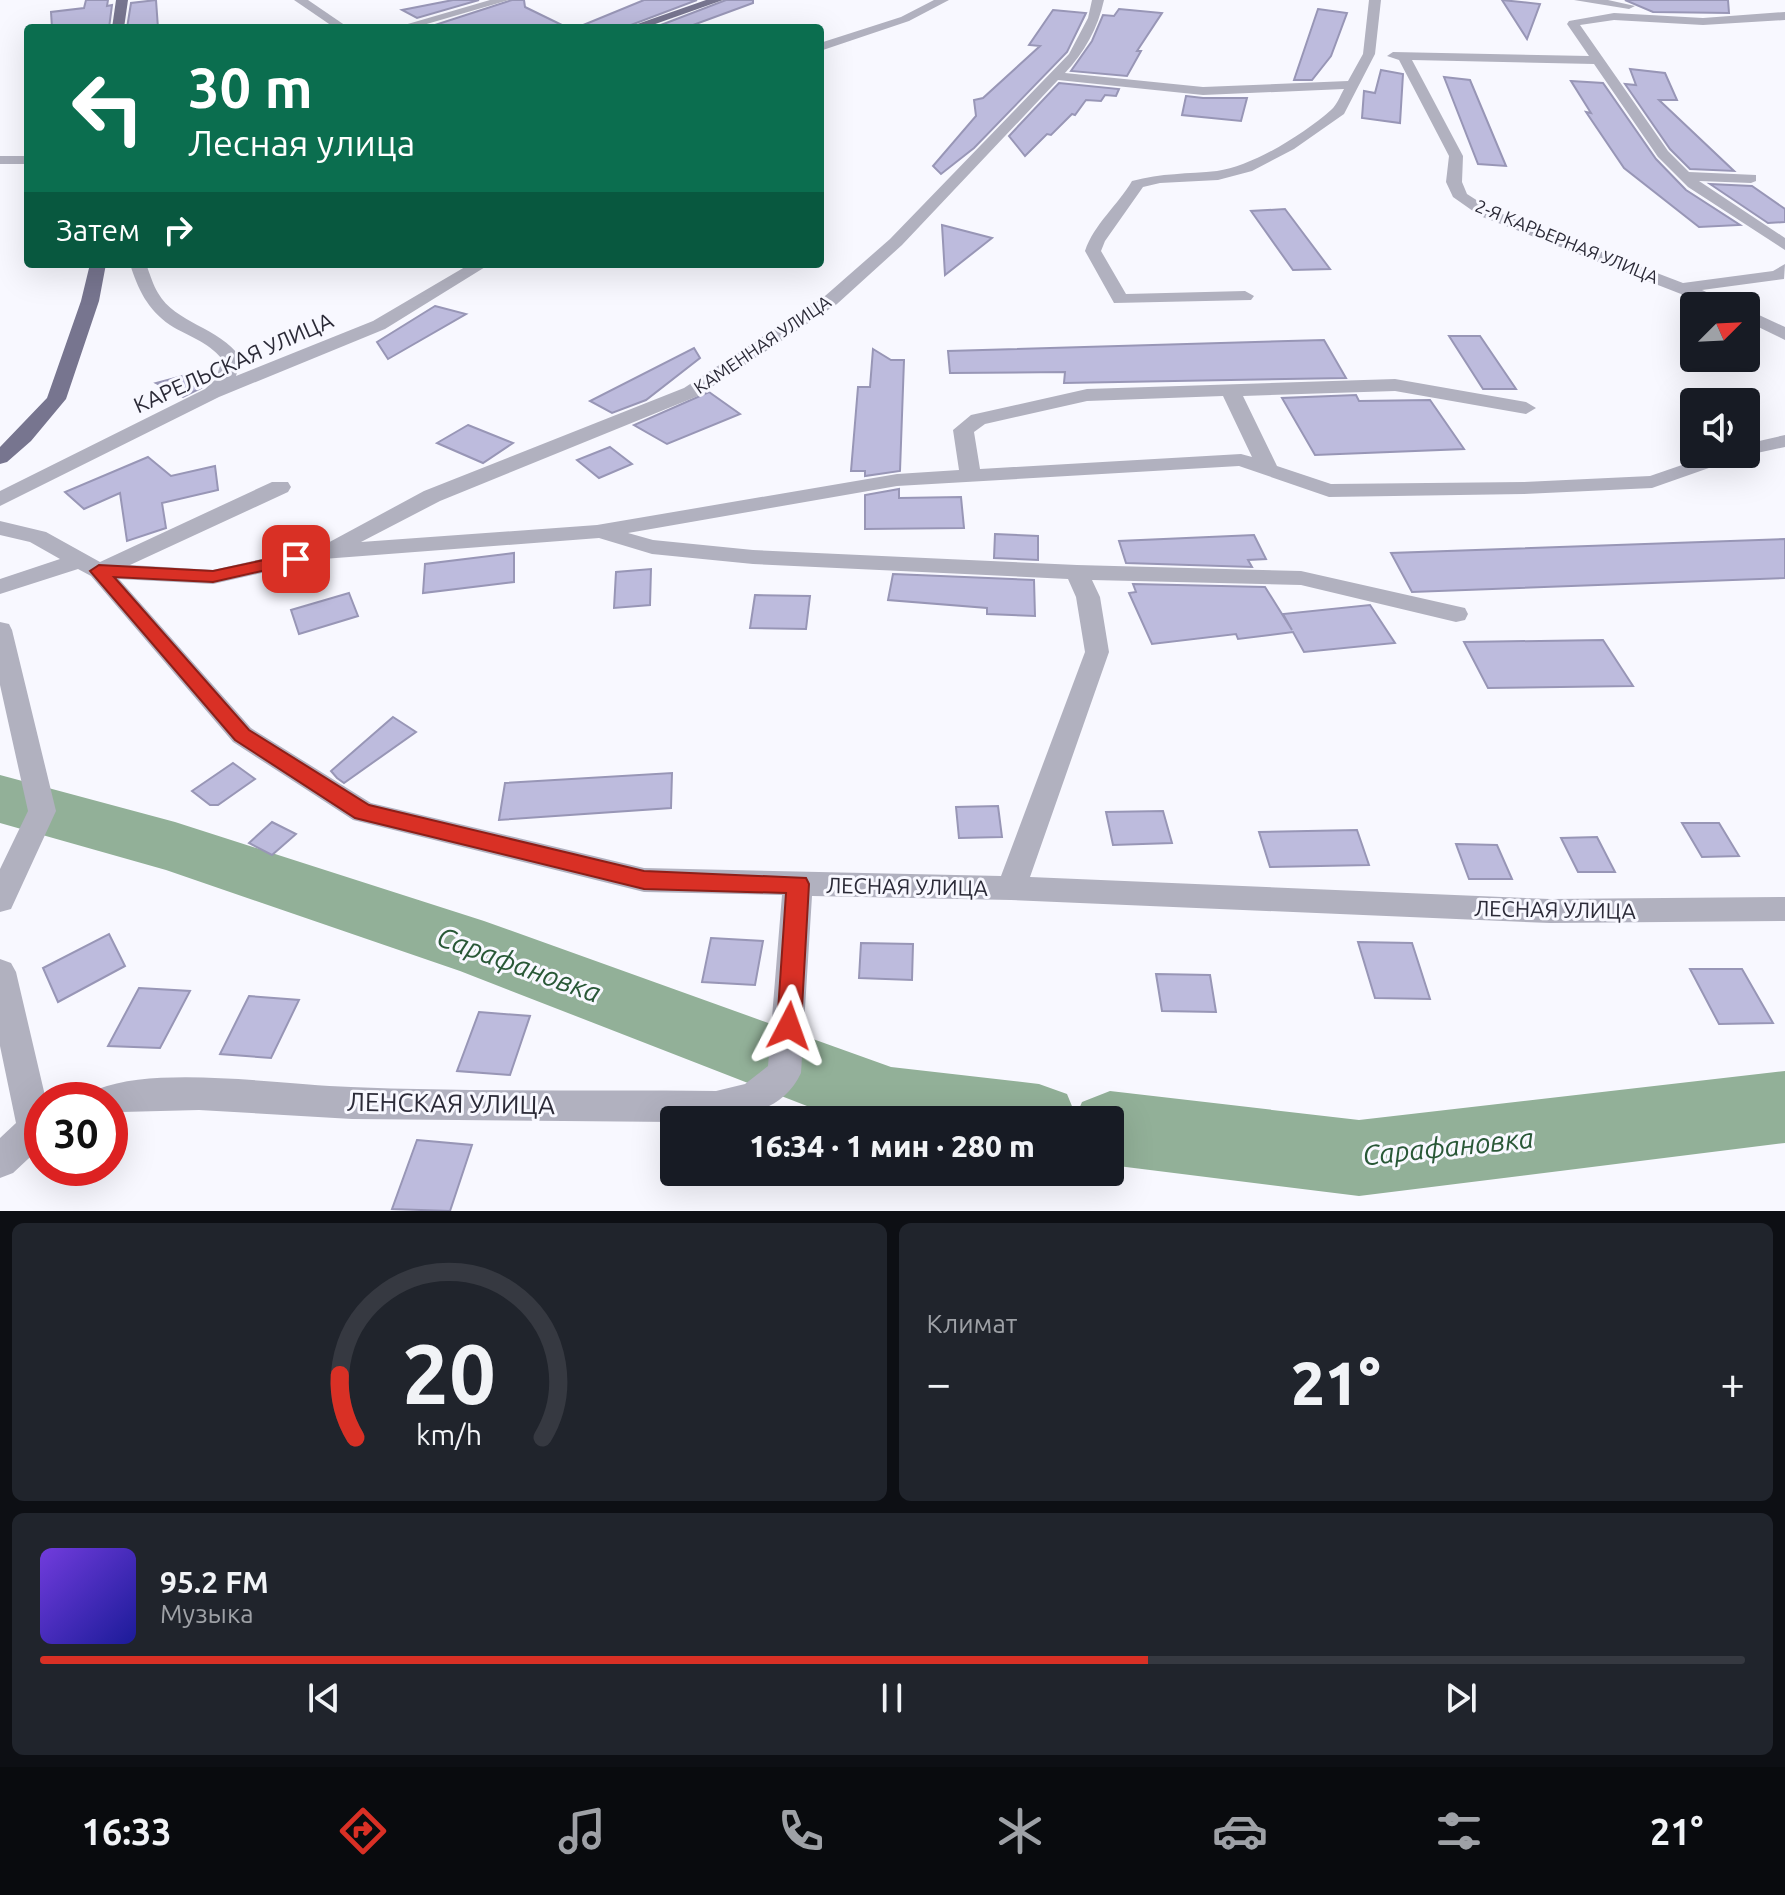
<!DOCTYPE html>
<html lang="ru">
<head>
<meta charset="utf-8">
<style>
	body { margin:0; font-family:Ubuntu,sans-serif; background:#20242c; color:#f1f3f6; height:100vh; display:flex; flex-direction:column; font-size:30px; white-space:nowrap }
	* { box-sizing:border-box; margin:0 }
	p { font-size:26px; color:#9ea1a6 }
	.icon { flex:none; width:44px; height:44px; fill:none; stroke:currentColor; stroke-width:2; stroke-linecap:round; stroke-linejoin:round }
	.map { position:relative; height:1211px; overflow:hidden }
	.panel { display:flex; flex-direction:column; gap:12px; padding:12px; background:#0d0f14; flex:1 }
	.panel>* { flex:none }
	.banner { position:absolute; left:24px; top:24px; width:800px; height:244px; border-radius:8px; box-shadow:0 8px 32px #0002; background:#0b6e4f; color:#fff; overflow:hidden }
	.needle { width:52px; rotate:66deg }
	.tools { position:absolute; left:1680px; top:292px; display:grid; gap:16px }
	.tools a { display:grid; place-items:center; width:80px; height:80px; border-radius:8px; background:#171b24; box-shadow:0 8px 32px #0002; font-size:40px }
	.speed { position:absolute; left:24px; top:1082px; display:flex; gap:16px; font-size:40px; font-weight:700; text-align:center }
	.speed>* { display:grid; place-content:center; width:104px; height:104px; border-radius:50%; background:#171b24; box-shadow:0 8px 32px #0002; line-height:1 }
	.speed .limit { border:12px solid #d22; background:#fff; color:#111 }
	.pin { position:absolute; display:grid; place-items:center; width:68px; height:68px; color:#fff; margin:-34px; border-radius:16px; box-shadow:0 4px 12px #0006 }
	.me { position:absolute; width:88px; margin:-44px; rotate:4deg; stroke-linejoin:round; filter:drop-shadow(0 0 6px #0008) }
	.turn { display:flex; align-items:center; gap:28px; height:168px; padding:0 32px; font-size:36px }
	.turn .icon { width:104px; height:104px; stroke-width:2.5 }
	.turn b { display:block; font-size:56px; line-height:68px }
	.then { display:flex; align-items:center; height:76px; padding:0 32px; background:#0003; gap:16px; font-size:30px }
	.big { font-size:60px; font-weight:800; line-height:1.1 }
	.panel .tile { flex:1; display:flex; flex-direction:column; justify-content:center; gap:12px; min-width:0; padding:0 28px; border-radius:12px; background:#20242c }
	.panel .dial { align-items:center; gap:0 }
	.dial svg { height:208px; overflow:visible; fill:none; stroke:#363941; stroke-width:7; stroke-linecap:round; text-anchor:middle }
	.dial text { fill:#f1f3f6; stroke:none }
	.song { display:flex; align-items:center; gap:24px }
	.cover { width:96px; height:96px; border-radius:12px; background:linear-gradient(135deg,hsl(260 70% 55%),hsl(240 70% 35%)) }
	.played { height:8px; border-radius:4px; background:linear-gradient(90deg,#d93025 65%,#363941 65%) }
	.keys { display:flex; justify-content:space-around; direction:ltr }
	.heat { display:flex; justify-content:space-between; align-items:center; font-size:44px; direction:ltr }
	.panel .tiles { flex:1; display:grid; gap:12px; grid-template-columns:1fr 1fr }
	.tile:last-child { grid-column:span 2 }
	.trip { position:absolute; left:660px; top:1106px; width:464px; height:80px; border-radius:8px; background:#171b24; box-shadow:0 8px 32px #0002; font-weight:800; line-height:80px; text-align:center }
	.tabs { display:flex; height:128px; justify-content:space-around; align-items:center; background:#090b0e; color:#9ea1a6 }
	.tabs .icon { width:56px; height:56px }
	.tabs .current { color:#d93025 }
	.tabs b { font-size:36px; color:#f1f3f6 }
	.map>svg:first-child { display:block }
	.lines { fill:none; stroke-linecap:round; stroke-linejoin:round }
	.river { fill:#92b098; fill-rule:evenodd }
	.building { fill:#bdbbdd; stroke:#9896b6; stroke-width:2 }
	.minor { fill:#b1b1bf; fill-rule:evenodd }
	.major { fill:#77758f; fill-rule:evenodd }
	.route { fill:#d93025; stroke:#8d1f18; stroke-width:2 }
	.labels { text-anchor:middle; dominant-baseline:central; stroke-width:6; stroke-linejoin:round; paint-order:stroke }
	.far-street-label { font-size:18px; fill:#2b2a37; stroke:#f8f8ff }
	.street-label { font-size:22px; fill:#2b2a37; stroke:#f8f8ff }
	.near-street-label { font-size:26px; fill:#2b2a37; stroke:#f8f8ff }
	.near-water-label { font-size:28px; font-style:italic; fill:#295837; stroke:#f8f8ff }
</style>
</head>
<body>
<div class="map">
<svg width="1785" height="1211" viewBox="0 0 1785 1211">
	<rect width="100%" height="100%" fill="#f8f8ff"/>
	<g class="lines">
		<path class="river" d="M0,775L175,822L484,921L891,1067L1039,1084L1067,1094L1076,1116L1082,1102L1110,1091L1359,1120L1785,1071V1143L1359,1196L1110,1165V1120H843L460,971L166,870L0,823Z"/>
	</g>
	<g class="building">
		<path d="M86,0H108L107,6L112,5L109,28H52L51,12L84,8Z"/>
		<path d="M156,0L158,28H127L131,3Z"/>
		<path d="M453,0H479L417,18L402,10Z"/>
		<path d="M512,0H524L525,7L568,28L432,26Z"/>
		<path d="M644,0H697L623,28H576Z"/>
		<path d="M726,0H753V3L685,28H653Z"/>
		<path d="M1502,0L1540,4L1527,39Z"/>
		<path d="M1625,0H1728L1729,13L1653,12Z"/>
		<path d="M1119,9L1162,13L1137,51H1141L1127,76L1071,71L1092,41L1103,15L1114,16Z"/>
		<path d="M1318,9L1347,13L1331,56L1312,80H1294Z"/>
		<path d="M1053,10L1086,13L1067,52L974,148L941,174L933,166L976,116L974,100L983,98L1040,46L1029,45Z"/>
		<path d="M1630,69L1665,73L1677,100H1659L1734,171L1690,169L1670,149L1625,84L1636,85Z"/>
		<path d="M1381,70L1403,74L1400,123L1362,118L1364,91L1375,93Z"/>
		<path d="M1444,77L1470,80L1506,166L1478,164Z"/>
		<path d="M1571,81L1603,83L1656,159L1686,190L1740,225L1699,227L1624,168L1586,112L1591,113Z"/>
		<path d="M1059,83L1119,89L1116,96L1105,95L1101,101L1086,100L1075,115L1072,114L1051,135L1047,134L1025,156L1009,136Z"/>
		<path d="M1186,96L1203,98H1247L1241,121L1182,115Z"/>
		<path d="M1710,184L1752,186L1785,209V222L1768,223Z"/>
		<path d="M1285,209L1330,269L1293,270L1251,211Z"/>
		<path d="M942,225L992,238L945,275Z"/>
		<path d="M435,306L466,314L388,359L377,342Z"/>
		<path d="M1449,336H1480L1516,389H1483Z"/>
		<path d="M1324,340L1346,378L1064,383L1065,372L950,373L948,351Z"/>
		<path d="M694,348L700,358L646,400L612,413L590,401Z"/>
		<path d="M873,349L891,360H904L900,471L865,476V471H851L858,387H870Z"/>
		<path d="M194,373L201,388L183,397L156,383Z"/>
		<path d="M709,392L740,414L667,444L634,425Z"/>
		<path d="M1356,395L1359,401L1430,400L1464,449L1315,455L1282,398Z"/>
		<path d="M468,425L513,443L483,463L437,443Z"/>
		<path d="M610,447L632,464L599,478L577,460Z"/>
		<path d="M148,457L171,476L215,466L218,490L162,503L166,528L127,541L120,493L84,509L65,492Z"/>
		<path d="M899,489V498L961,497L964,528L865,529V495Z"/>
		<path d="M995,534L1038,536V560L994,558Z"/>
		<path d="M1254,535L1266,559L1248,560L1252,567L1126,563L1119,541Z"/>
		<path d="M1785,539V578L1412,592L1391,553Z"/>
		<path d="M514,553V582L423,593L425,564Z"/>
		<path d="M651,569L650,605L614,608L616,572Z"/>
		<path d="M893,574L1034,580L1035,616L987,614V608L888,600Z"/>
		<path d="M1133,584L1265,587L1292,630L1283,614L1370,605L1395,643L1304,652L1293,632L1238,639L1236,634L1152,644L1129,593L1136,592Z"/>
		<path d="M349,593L358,616L299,634L291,610Z"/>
		<path d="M755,595L810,596L806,629L750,628Z"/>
		<path d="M1603,640L1633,686L1488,688L1464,642Z"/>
		<path d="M393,717L416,732L344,783L337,778L331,771Z"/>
		<path d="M233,763L255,779L218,805H210L192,791Z"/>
		<path d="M672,773L671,808L499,820L505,783Z"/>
		<path d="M998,806L1002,837L959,838L956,807Z"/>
		<path d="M1163,811L1172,843L1113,845L1106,812Z"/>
		<path d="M272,822L296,834L272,855L249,843Z"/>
		<path d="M1682,823H1719L1739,856L1702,857Z"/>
		<path d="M1357,830L1369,865L1270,867L1259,832Z"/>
		<path d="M1597,837L1615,872H1578L1561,838Z"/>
		<path d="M1456,844L1497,845L1512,879H1469Z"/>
		<path d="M109,934L125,966L58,1002L43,968Z"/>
		<path d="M711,938L763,941L755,985L702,982Z"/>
		<path d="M1358,942L1412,943L1430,999L1375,998Z"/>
		<path d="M861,943L913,944L912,980L859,978Z"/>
		<path d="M1690,969H1742L1773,1023L1719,1024Z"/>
		<path d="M1156,974L1210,975L1216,1012L1162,1011Z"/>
		<path d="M139,988L190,991L160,1048L108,1046Z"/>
		<path d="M249,996L299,1000L271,1058L220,1054Z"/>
		<path d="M479,1012L530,1016L510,1075L457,1071Z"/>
		<path d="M417,1140L472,1145L450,1211L392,1209Z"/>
	</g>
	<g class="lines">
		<g class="minor">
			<path d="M294,0H308L349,28H335Z"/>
			<path d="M490,0H509L413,28H394Z"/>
			<path d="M934,0H949L909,21L820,51V43L901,17Z"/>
			<path d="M1092,0H1104C1098,28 1084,53 1065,73L1203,87L1348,81L1363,54L1369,0H1381L1375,54L1344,114L1294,149L1252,171L1218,180L1160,183L1143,187L1105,241L1101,251L1126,294L1245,291L1254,296L1251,300L1114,303L1085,251C1094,224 1118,205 1132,181C1161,173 1188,174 1217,171C1253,166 1304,134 1331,110C1337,105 1340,96 1344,89L1203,95L1058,80L902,245L837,304L698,396L440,501L361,542L597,525L897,474L959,470L953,430L971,415L1087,389L1395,379L1526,402L1536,408L1526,414L1395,391L1243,396L1277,466L1331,484L1524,482L1650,476L1714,454H1746V444L1785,435V447L1743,456L1652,488L1524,494L1329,497L1239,466L897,486L628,533L653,540L753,550L1077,565L1301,571L1456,606L1465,608L1468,614L1465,620L1456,622L1301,585L1092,580L1100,597L1109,652L1030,877L1550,899L1785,897V921L1550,923L1011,900L812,896L801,1073C779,1121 719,1120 674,1120V1122L352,1119L199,1110L122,1112L110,1116V1100H93L98,1089C161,1065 281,1085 351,1087C473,1092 595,1090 716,1091L745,1084L768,1066L782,895L644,892L353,820L233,742L91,576L78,569L0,594V579L60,559L30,542L0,535V521L46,532L100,562L272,482H288L291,487L288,492L130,565L213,570L324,545L424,491L684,388L825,296L890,239L1069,54L1088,18ZM1223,396L1252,457L1241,454L980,469L974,432L985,424L1087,401ZM599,538L652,554L753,564L1068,579L1076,597L1085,652L1001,876L644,868L371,803L251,728L119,579L213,584L323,559Z"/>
			<path d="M1574,0H1608L1635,6L1629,9Z"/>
			<path d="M1785,12V20L1703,25L1614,20L1580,25L1668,151L1689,172L1756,175V181L1751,183L1699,181L1785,238V250L1688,187L1658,157L1594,64L1412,60L1463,156L1462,182L1467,194L1492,210L1683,283L1773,271L1785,264L1784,279L1702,290L1737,306H1712L1480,216L1453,197L1446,182L1449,156L1399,60L1387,56L1393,52L1589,56L1567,24L1569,21L1614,13L1703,18Z"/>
			<rect x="0" y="156" width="28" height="8"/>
			<path d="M130,264H146C150,274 153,285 158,293C176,324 218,326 241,358L236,376L373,321L470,264H490L385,329L219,397L0,506V491L205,389L216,379L222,359C207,341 189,337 170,325C147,309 138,289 130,264Z"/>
			<path d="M1746,309L1785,327V340L1746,321Z"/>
			<path d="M0,622L9,624L12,630L56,811L11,909L0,912V869L28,811L0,685Z"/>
			<path d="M0,959L11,963L16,972L46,1100H42V1146L13,1173L0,1178V1138L16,1123L0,1046Z"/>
		</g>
		<g class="major">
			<path d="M116,0H128L124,28H112Z"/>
			<path d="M706,0H723L644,28H626Z"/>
			<path d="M90,264H106L99,301L66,399L31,441L7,462L0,464V447L47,398L81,301Z"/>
		</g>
	</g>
	<path class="route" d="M296,553L302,555L304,559L302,562L213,582L114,577L249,730L369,805L644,871L806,878L809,884L801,1026L798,1034L789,1037L780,1034L777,1026L786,893L644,889L355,818L235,740L90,571L99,565L213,571Z"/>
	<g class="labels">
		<g class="far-street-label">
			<text transform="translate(1567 241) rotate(22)">2-Я КАРЬЕРНАЯ УЛИЦА</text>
			<text transform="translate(762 344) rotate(-34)">КАМЕННАЯ УЛИЦА</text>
		</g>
		<g class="street-label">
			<text transform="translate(233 362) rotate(-24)">КАРЕЛЬСКАЯ УЛИЦА</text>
			<text transform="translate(907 886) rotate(1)">ЛЕСНАЯ УЛИЦА</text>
			<text transform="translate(1555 909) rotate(1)">ЛЕСНАЯ УЛИЦА</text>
		</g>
		<g class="near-street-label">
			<text transform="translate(451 1103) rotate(1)">ЛЕНСКАЯ УЛИЦА</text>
		</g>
		<g class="near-water-label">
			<text transform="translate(519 964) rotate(20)">Сарафановка</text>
			<text transform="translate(1448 1146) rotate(-6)">Сарафановка</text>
		</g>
	</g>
</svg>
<div class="tools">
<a><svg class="needle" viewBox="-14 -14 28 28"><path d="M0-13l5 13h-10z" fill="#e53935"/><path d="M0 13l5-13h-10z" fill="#9ea1a6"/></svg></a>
<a><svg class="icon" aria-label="sound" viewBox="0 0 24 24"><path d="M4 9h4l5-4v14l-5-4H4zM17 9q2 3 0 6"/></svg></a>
</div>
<div class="speed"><div class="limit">30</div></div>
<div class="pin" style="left:296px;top:559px;background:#d93025"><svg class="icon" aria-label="arrive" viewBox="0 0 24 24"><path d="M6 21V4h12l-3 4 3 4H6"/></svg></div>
<svg class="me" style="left:789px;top:1026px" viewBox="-20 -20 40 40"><path d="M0-17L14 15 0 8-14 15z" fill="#d93025" stroke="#fff" stroke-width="4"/></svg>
<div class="trip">16:34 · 1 мин · 280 m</div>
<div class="banner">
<div class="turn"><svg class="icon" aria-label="left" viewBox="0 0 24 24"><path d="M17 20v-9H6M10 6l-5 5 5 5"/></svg><div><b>30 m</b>Лесная улица</div></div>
<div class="then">Затем<svg class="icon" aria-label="right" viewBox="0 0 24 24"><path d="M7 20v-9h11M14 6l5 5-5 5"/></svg></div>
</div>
</div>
<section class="panel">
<div class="tiles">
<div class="tile dial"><svg viewBox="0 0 100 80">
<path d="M14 69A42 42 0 1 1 86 69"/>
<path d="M14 69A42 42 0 0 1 8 45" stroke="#d93025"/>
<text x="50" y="56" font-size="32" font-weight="700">20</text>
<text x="50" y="72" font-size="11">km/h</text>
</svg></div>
<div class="tile"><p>Климат</p>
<div class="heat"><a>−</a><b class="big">21°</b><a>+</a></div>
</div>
<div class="tile">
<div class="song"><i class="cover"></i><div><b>95.2 FM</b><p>Музыка</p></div></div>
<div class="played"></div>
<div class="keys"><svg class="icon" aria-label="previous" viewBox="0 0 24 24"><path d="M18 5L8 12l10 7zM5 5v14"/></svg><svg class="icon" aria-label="pause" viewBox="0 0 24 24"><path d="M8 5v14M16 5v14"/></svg><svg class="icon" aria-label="next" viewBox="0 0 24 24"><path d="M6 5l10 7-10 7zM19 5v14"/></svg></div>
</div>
</div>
</section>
<nav class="tabs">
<b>16:33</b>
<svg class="icon current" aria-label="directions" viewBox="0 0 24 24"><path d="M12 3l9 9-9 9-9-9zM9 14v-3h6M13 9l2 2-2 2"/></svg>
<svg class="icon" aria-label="music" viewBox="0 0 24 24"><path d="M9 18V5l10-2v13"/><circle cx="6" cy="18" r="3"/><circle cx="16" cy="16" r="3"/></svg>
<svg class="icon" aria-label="phone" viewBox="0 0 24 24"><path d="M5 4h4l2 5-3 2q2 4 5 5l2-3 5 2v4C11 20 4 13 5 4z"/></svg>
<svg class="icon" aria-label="climate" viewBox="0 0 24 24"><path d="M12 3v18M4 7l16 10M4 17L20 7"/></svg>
<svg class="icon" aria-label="car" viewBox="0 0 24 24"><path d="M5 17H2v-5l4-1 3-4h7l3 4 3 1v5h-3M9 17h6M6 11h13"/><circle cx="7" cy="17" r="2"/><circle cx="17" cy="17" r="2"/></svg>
<svg class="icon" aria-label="filters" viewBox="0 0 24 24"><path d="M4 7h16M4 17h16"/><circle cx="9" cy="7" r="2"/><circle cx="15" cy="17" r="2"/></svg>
<b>21°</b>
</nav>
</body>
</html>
